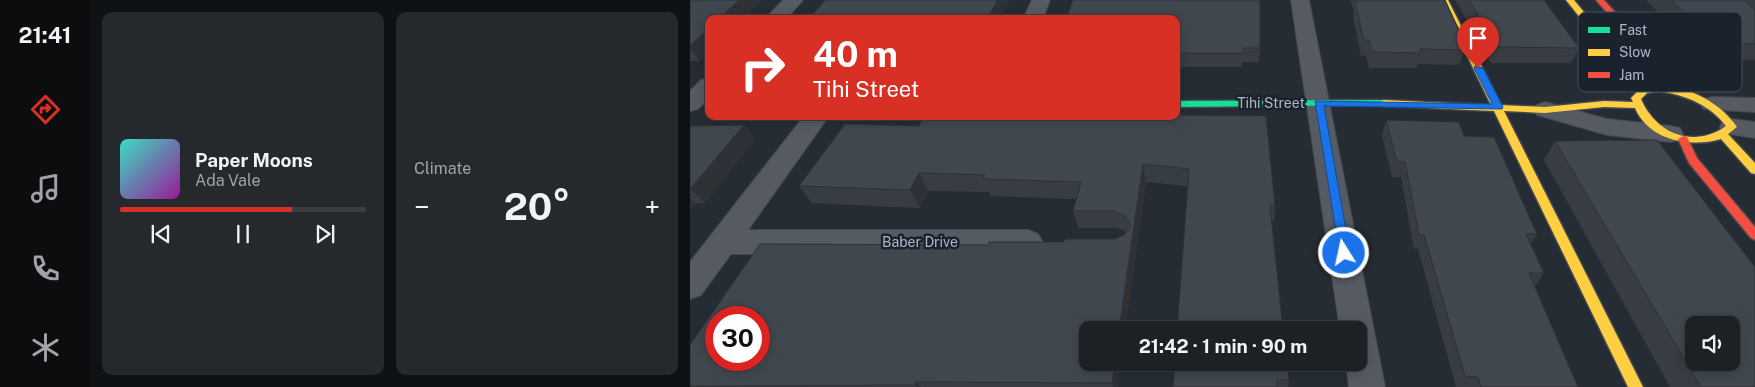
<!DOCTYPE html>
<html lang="en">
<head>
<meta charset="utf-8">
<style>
	body { margin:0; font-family:"Public Sans",sans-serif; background:#25292e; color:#f1f3f6; height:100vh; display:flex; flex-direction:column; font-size:19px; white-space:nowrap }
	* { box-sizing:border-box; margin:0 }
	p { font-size:16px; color:#a0a3a7 }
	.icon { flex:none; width:28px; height:28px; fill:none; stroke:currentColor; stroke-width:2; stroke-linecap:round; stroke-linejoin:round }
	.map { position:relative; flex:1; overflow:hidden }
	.sheet { display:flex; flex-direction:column; gap:12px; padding:12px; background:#0f1215; width:600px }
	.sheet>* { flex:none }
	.hud { position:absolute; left:15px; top:15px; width:475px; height:105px; border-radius:10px; box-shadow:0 2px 12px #0003,0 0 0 1px #3a3e43; background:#d93025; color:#fff; overflow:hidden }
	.controls { position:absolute; left:995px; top:316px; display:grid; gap:10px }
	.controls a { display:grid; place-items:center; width:55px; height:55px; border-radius:10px; background:#1c2126; box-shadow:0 2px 12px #0003,0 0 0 1px #3a3e43; font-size:25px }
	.speed { position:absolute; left:15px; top:306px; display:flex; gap:10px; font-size:25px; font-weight:700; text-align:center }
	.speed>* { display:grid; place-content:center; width:65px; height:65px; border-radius:50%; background:#1c2126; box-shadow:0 2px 12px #0003,0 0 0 1px #3a3e43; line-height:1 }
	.speed .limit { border:8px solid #d22; background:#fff; color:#111 }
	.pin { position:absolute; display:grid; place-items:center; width:42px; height:42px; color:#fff; margin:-51px -21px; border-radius:50% 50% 50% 0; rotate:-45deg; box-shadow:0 0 5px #0007 }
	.pin .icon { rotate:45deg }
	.me { position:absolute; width:55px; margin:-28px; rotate:350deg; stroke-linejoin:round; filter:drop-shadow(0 0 4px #0008) }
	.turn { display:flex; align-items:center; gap:18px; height:105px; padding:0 25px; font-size:22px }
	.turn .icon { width:65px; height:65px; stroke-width:2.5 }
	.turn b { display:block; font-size:35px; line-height:42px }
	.big { font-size:38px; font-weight:700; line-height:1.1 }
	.sheet .card { flex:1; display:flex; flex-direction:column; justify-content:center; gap:8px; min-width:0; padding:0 18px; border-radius:10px; background:#25292e }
	.song { display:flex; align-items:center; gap:15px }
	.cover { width:60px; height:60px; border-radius:8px; background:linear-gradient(135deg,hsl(170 70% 55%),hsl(300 70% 35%)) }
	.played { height:5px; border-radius:2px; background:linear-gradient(90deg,#d93025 70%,#3a3e43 70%) }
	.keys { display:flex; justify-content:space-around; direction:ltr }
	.heat { display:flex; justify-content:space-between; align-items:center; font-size:28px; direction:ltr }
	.sheet .tiles { flex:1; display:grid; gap:12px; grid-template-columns:repeat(2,1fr) }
	.trip { position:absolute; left:389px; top:321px; width:288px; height:50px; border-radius:10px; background:#1c2126; box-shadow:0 2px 12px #0003,0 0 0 1px #3a3e43; font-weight:700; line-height:50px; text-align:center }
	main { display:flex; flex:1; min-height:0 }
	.menu { display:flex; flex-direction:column; width:90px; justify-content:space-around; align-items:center; background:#0b0d0f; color:#a0a3a7 }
	.menu .icon { width:35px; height:35px }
	.menu .selected { color:#d93025 }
	.menu b { font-size:22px; color:#f1f3f6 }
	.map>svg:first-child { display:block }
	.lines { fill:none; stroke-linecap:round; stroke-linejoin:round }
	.street-casing { stroke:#434850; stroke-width:2 }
	.fast-casing { stroke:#434850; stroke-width:3 }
	.slow-casing { stroke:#434850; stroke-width:3 }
	.jam-casing { stroke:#434850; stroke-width:3 }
	.street { fill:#565a62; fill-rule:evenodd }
	.fast { fill:#16e098; fill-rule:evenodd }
	.slow { fill:#ffcf43; fill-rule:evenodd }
	.jam { fill:#f24e42; fill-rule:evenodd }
	.wall { fill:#383d43 }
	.shaded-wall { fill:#2e3237 }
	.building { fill:#41474e; stroke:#2e3237; fill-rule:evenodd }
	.route { fill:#1a73e8; stroke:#114b97 }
	.labels { text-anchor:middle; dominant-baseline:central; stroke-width:5; stroke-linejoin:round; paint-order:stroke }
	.street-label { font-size:14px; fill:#afb8c6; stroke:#1a222e }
	.key { fill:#1a222e; stroke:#474f5c; stroke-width:1 }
	.key-label { font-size:14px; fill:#afb8c6 }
</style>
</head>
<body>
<main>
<nav class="menu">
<b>21:41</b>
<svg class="icon selected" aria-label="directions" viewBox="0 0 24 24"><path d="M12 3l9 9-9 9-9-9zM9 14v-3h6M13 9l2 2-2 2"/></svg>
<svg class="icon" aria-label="music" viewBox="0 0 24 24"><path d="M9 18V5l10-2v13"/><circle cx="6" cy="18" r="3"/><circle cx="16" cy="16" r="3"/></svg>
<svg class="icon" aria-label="phone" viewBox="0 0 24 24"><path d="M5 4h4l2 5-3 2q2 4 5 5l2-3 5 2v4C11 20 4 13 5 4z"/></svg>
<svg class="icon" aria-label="climate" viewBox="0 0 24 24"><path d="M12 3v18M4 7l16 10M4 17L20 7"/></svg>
</nav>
<section class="sheet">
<div class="tiles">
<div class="card">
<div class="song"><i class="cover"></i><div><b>Paper Moons</b><p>Ada Vale</p></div></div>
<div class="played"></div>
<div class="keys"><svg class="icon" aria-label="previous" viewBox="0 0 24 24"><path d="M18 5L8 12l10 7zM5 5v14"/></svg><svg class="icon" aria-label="pause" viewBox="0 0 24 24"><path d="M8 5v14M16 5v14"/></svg><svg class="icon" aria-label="next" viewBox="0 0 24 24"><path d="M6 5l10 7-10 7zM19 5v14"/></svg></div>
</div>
<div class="card"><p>Climate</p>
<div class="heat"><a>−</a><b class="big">20°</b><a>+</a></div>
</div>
</div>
</section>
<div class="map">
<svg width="1065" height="387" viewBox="0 0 1065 387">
	<rect width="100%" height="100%" fill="#262c33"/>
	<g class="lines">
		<defs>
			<g id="street">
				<path d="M93,0H113L96,19H75Z"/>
				<path d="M342,0H360L353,19H333Z"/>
				<path d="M601,0H619L695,387H659L656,362H668V330H650Z"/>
				<path d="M19,78V98L8,109L0,111V91L11,80Z"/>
				<path d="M1022,97L1065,98V112L1014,109L1010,104L1014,99Z"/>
				<path d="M855,102L917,119L981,126L990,128L993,134L990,140L981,142L917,135L847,115L843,110L847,105Z"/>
				<path d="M114,116H139L58,230H338L348,234L353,242L348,250L338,254H41L11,295L0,299V262Z"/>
				<path d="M1042,119L1065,122V138L1033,133L1030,127L1033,121Z"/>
			</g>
			<path id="fast" d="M694,100L697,101L699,103L697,105L486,107V101Z"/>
			<path id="slow" d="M750,0H758L811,105L855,107L914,101L943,102L941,98L948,91L935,80L919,54L876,0H884L926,51L942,76L956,88C989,81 1028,99 1047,127L1038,134L1065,163V174L1061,173L1031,139C1001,148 959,141 945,108L914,107L855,113L814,111L953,387H938L804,111L694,106L689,103L694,100L801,105ZM968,91C995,95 1019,104 1036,126C1004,149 966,134 951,99L957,93Z"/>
			<g id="jam">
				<path d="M906,0H914L976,69L990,90L988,92H982L969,72Z"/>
				<path d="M993,136L997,137L1007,158L1065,227V240L1061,238L999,163L988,139Z"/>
			</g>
		</defs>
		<use href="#street" class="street-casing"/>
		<use href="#fast" class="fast-casing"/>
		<use href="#slow" class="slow-casing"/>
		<use href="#jam" class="jam-casing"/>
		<use href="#street" class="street"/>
		<use href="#fast" class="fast"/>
		<use href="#slow" class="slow"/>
		<use href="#jam" class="jam"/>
	</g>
	<g class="wall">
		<path d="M0,0L10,61H0Z"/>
		<path d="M660,0H755L776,45L769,65L728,64L726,68H679L676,56H671L663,17L664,11Z"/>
		<path d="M765,0H854L889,48L881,63H801Z"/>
		<path d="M956,0H1065V60L1016,59Z"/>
		<path d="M486,19L570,48L569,62H552V67H486Z"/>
		<path d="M387,119L585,205L584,222H582L497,186L456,182L435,330H398L428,387H0V345L299,245L374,242L424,239L434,235L436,232L428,228H388L383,211L386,199L300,196L299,192L238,191L230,208L122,203L109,186L229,126Z"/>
		<path d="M696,120L774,136L847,234L841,244L854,273L845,286L888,387H766L728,249H724L711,177H702L692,135Z"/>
		<path d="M54,125L65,140L15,203H5L0,210V126Z"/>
		<path d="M865,141L1065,387H980L854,160Z"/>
		<path d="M485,362L599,380L598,387H483Z"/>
	</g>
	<g class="shaded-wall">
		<path d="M49,0H72L53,19H29Z"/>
		<path d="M308,0H320L309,19H297Z"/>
		<path d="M19,28V52L10,61L0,49V46Z"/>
		<path d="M54,125L65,140L15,203L0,189Z"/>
		<path d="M453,164L456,182L435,330H429Z"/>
		<path d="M229,173L238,191L230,208L220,190Z"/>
		<path d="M0,198L5,203L0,210Z"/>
		<path d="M425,362H431L428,387H423L422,383Z"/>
		<path d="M226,382L231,387H227L225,385Z"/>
	</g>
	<g class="building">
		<path d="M0,0H49L29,19H19V28L0,46Z"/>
		<path d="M135,0H308L297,19H119Z"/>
		<path d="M383,0H570V48H553V53H486V19H376Z"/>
		<path d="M668,0H755L776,45L773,46L774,50L730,49L731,53L682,52L679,40H674L665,2H668Z"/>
		<path d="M779,0H854L889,48L807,47Z"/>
		<path d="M981,0H1054L1065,10V44L1027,43Z"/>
		<path d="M488,115L576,116L585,205H580L593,330H487L499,169L453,164L429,330H398V362H425L422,383L226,382L225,385L0,386V345L70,244L299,245V242H374L375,239H424L434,235L441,226L435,216L424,211H383L391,182L293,179L295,175L229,173L220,190L109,186L155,124L229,126L233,118L387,119L388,117L480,119V117L488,118ZM26,318H69V360H26Z"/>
		<path d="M696,120L769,122L774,136L804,137L847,234H836L854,273H839L888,387H791L788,377L775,376L734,235H729L715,162H707Z"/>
		<path d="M54,125L0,189V126Z"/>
		<path d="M967,140L1065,267V387H1011L865,141ZM1004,325H1041V362H1004Z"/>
		<path d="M485,362H598L599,380H587V387H483Z"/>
	</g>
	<path class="route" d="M785,66L793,68L813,107L812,109L634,106L660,253L654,258L650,257L625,101L802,104L784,68Z"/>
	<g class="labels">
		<g class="street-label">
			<text x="581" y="103">Tihi Street</text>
			<text x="230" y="242">Baber Drive</text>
		</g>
	</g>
	<rect x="888" y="12" width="164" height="80" rx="8" class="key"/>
	<rect x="898" y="27" width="22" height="6" fill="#16e098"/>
	<rect x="898" y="49" width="22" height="7" fill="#ffcf43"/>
	<rect x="898" y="72" width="22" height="6" fill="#f24e42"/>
	<g class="key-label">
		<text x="929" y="35">Fast</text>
		<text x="929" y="57">Slow</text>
		<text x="929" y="80">Jam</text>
	</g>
</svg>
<div class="controls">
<a><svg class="icon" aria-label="sound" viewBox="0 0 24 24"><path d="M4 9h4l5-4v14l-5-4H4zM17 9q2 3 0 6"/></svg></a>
</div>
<div class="speed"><div class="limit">30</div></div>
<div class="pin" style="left:788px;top:68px;background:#d93025"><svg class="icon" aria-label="arrive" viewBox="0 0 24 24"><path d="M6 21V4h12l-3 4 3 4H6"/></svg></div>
<svg class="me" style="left:654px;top:253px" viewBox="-20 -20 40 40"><circle r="17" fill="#1a73e8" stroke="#fff" stroke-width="3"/><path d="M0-11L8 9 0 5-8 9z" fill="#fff"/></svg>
<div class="trip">21:42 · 1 min · 90 m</div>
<div class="hud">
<div class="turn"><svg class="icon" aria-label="right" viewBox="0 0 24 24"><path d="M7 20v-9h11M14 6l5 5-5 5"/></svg><div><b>40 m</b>Tihi Street</div></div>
</div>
</div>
</main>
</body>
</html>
